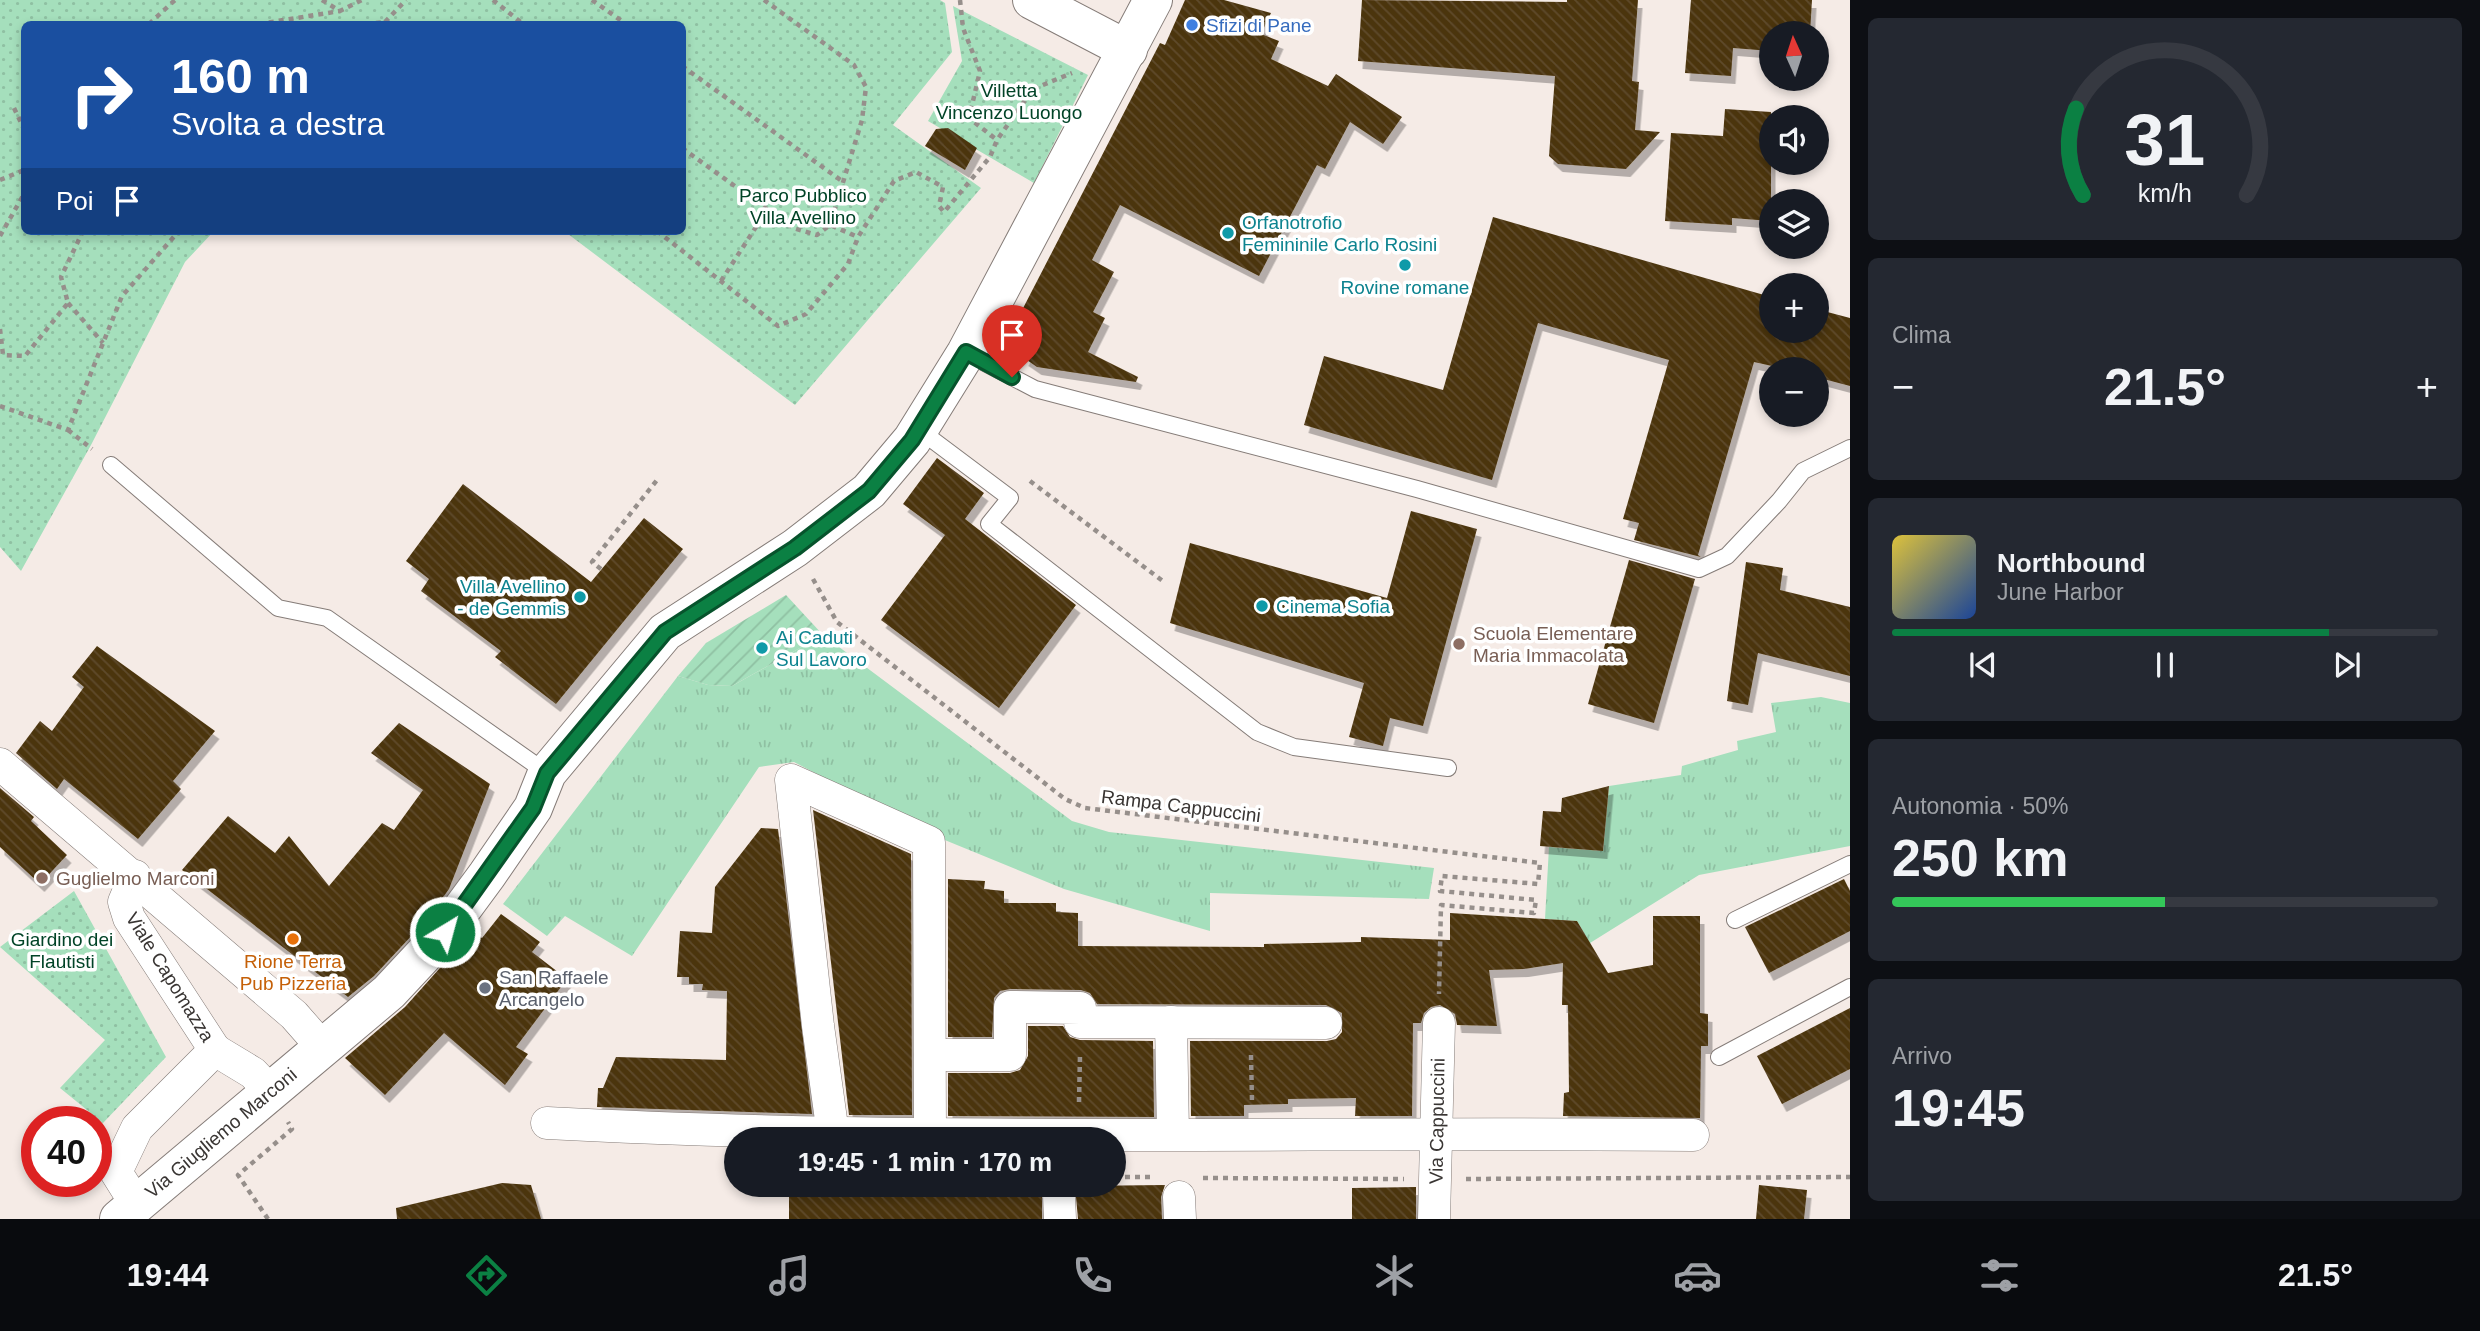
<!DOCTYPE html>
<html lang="it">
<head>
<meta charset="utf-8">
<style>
	body { margin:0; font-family:Arial,sans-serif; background:#242831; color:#f1f3f6; height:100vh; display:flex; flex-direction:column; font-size:26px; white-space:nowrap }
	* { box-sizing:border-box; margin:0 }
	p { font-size:23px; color:#9ea1a6 }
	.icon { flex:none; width:38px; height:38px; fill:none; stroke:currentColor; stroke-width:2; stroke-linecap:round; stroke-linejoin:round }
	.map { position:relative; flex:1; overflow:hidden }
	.panel { display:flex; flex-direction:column; gap:18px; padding:18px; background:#0d0f14; width:630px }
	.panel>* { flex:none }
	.guide { position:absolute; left:21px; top:21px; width:665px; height:214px; border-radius:10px; box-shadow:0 4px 10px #0003; background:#1a4fa0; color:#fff; overflow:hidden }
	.needle { width:46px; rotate:357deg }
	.tools { position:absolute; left:1759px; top:21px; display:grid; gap:14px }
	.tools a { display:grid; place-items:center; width:70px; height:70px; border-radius:50%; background:#171b24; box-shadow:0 4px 10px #0003; font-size:35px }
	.speed { position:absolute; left:21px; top:1106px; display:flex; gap:14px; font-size:35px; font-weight:700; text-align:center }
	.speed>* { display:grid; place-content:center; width:91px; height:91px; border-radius:50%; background:#171b24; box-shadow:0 4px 10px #0003; line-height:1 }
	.speed .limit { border:10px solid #d22; background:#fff; color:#111 }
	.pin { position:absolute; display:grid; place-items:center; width:60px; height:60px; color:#fff; margin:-72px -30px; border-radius:50% 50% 50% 0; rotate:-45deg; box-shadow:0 0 7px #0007 }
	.pin .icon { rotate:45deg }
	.me { position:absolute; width:77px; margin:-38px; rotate:37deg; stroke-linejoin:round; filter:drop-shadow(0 0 5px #0008) }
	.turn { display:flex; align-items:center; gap:24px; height:147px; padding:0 35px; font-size:32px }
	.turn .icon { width:91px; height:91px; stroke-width:2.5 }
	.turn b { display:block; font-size:49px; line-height:60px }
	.then { display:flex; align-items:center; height:66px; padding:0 35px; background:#0003; gap:14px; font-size:26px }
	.big { font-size:52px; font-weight:800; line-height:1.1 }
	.panel .widget { flex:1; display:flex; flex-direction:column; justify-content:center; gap:10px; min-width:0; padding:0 24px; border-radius:10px; background:#242831 }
	.panel .dial { align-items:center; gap:0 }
	.dial svg { height:182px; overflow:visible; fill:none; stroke:#363941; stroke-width:7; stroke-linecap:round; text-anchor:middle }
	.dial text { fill:#f1f3f6; stroke:none }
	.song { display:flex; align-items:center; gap:21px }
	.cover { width:84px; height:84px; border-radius:10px; background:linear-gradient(135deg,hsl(50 70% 55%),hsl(220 70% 35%)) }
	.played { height:7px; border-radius:4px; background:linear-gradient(90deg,#0b8043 80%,#363941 80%) }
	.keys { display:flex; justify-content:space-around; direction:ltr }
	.heat { display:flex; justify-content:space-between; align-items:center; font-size:38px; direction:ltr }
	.charge { height:10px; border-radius:5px; background:linear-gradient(90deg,#34c759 50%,#363941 0) }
	.trip { position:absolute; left:724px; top:1127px; width:402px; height:70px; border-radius:35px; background:#171b24; box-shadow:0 4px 10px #0003; font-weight:800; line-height:70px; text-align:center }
	.tab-bar { display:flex; height:112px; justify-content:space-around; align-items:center; background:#090b0e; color:#9ea1a6 }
	.tab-bar .icon { width:49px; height:49px }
	.tab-bar .current { color:#0b8043 }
	.tab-bar b { font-size:32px; color:#f1f3f6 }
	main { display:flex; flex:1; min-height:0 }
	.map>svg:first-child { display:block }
	.grass { fill:url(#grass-tufts) }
	.park { fill:url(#park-dots) }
	.garden { fill:url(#garden-furrows) }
	.building { fill:url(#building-back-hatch); filter:url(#shadow) }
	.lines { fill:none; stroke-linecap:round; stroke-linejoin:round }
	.lane-casing { stroke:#857c78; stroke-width:18 }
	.street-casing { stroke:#857c78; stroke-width:33 }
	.secondary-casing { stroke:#857c78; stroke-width:40 }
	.path { stroke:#968f8b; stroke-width:4.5; stroke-dasharray:5 5; stroke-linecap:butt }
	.lane { stroke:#fff; stroke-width:16 }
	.street { stroke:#fff; stroke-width:32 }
	.secondary { stroke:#fff; stroke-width:38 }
	.route-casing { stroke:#07532c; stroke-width:18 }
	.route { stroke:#0b8043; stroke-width:12 }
	.shop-dot { fill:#3f7fe0; stroke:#fff; stroke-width:2.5 }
	.culture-dot { fill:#0f9aa8; stroke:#fff; stroke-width:2.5 }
	.education-dot { fill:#8d6e63; stroke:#fff; stroke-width:2.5 }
	.food-dot { fill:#e8710a; stroke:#fff; stroke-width:2.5 }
	.worship-dot { fill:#6b7280; stroke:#fff; stroke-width:2.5 }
	.labels { text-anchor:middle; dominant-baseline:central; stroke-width:7; stroke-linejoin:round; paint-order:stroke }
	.shop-label { font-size:19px; fill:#366cbe; stroke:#fff; text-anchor:start }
	.park-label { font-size:19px; fill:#014327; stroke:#fff }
	.culture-label { font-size:19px; fill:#0d838f; stroke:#fff; text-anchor:start }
	.education-label { font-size:19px; fill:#785e54; stroke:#fff; text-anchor:start }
	.street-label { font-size:19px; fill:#393533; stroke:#fff }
	.food-label { font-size:19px; fill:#c56008; stroke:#fff }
	.worship-label { font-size:19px; fill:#5b616d; stroke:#fff; text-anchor:start }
</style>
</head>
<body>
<main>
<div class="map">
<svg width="1850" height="1219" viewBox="0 0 1850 1219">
	<defs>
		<pattern id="grass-tufts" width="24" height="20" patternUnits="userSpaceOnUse" patternTransform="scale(1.75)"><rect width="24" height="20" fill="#a5dfbc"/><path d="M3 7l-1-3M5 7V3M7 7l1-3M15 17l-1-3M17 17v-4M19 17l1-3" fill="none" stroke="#8fc0a2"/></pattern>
		<pattern id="park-dots" width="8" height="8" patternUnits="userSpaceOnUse" patternTransform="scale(1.75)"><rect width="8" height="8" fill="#a5dfbc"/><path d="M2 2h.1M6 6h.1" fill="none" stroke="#8fc0a2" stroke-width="1.8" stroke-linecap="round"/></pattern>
		<pattern id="garden-furrows" width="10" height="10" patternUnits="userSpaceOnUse" patternTransform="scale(1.75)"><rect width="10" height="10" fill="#a5dfbc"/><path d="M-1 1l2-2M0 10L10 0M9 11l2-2" fill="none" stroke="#8fc0a2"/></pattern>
		<pattern id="building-back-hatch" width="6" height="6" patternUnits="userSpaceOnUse" patternTransform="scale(1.75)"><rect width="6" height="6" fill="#4c3510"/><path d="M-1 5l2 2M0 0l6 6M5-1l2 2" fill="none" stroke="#5e4a2b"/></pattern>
		<filter id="shadow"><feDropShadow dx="4.5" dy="8" stdDeviation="0" flood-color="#0004"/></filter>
	</defs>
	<rect width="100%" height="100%" fill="#f5ebe6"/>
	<g class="grass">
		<path d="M823,635L1072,821L1109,832L1434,868L1429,899L1210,893V931L1064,889L935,836L794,762L759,767L632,956L565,916L547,936L503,904L678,676L708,685L732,686Z"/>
		<path d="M1821,697L1850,703V846L1699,875L1590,943L1577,921L1545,919L1549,847L1603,851L1609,786L1681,775L1682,766L1738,750L1737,741L1776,732L1771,703Z"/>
	</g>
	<g class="park">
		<path d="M0,0H940L945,3L952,52L893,125L981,188L795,405L564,231H682V24H24V231H214L185,262L91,445L21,571L0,547Z"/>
		<path d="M953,6L1088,75L1034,183L928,121L962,61Z"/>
		<path d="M74,891L166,1057L103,1123L60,1088L105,1040L0,947Z"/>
	</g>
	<path class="garden" d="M786,595L823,635L732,686L708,685L678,676L706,643Z"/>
	<g class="building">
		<path d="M1185,0H1224L1271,13L1261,34L1279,41L1271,59L1328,86L1336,74L1402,117L1383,144L1350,122L1325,169L1317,165L1259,276L1120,205L1092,260L1114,272L1093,312L1105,318L1088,352L1138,377L1136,382L1037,367L1024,358L1040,327L1019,316L1160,43L1165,45Z"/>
		<path d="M1362,0L1567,2V0H1638L1632,81L1639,82L1635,130L1660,132L1626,169L1558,164L1549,156L1555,76L1358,61Z"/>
		<path d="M1691,0H1812L1810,33H1771V51L1733,48L1731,76L1685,73Z"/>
		<path d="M1725,109L1771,112V221L1732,218V225L1665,221L1671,133L1723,136Z"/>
		<path d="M948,128L977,148L965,170L925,146L936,129Z"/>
		<path d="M1493,217L1771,297V331H1816V309L1850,318V386L1816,377V369H1785L1754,362L1698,555L1701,557L1634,540L1639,523L1623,519L1669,360L1538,323L1492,480L1304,425L1324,356L1443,390Z"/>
		<path d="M937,458L984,493L965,519L1076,605L999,708L881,620L945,535L903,504Z"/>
		<path d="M463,484L591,582L644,518L683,549L556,704L495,657L501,651L421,591L429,579L406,561Z"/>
		<path d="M1411,511L1477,529L1423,726L1390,718L1383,746L1349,737L1364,683L1170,623L1190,543L1387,598Z"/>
		<path d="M1629,560L1695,579L1654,723L1588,704Z"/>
		<path d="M1746,562L1783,568L1780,590L1850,607V676L1758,653L1748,705L1727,701Z"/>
		<path d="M97,646L215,731L173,781L181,789L138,839L64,779L57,789L16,753L40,721L52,731L84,687L72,677Z"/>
		<path d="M399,723L490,784L449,889L428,918L374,976L348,997L182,870L228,816L275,853L289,836L329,886L382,823L394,830L423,790L371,753Z"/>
		<path d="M1609,786L1603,851L1540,846L1543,811L1561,812L1562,798Z"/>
		<path d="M0,788L34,817L31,821L67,855L40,884L0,847Z"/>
		<path d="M813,810L911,854L912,1115H849Z"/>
		<path d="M761,828L778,829L812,1114L597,1107L598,1088H603L616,1057L726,1060L727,991L702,990L703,984H689V977H677L680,931L712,933L715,887Z"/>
		<path d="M948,879L985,881L984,889L1004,891V903H1056V912L1078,913V946L1264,947V944L1361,942V937L1450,940V913L1577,921L1608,973L1653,965V916H1700V1013L1708,1014V1046H1701L1700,1118L1563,1116L1564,1093L1569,1092L1568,1005H1562L1563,963L1524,969L1489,970L1497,1026L1457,1025L1455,1014L1440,1005L1431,1007L1424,1013L1421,1023H1413L1412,1116H1355L1356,1098L1288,1099V1104L1244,1105V1116H1191L1190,1041H1327L1336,1039L1342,1032V1013L1326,1005L1097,1004L1090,993L1081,990L1010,989L1000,991L994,998L992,1037H948Z"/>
		<path d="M1844,879L1850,891V931L1769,973L1745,927Z"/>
		<path d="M501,914L540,942L532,952L567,979L516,1047L528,1054L505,1085L444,1033L385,1095L345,1058L405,1007L473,931L482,938Z"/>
		<path d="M1850,1008V1069L1782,1104L1757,1056Z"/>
		<path d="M1028,1026H1063L1070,1037L1080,1040L1153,1041L1154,1117L948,1116V1073H1010L1020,1070L1028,1056Z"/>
		<path d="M502,1183L531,1185L541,1219H397L396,1208Z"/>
		<path d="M1165,1185L1161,1197L1162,1219H1078L1075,1186Z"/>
		<path d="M1759,1185L1807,1190L1804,1219H1756Z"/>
		<path d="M1416,1187V1219H1352V1188Z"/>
		<path d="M1042,1190V1219H789V1194Z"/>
	</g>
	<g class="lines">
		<defs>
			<g id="lane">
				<path d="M966,353L1035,389L1417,489L1699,569L1727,556L1779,501L1803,471L1850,448"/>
				<path d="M918,429L1010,498L989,524L1257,732L1294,747L1448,768"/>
				<path d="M111,465L278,608L327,618L547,773"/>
				<path d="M1735,920L1850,864"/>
				<path d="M1719,1057L1850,987"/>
			</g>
			<g id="street">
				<path d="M0,764L294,1015L323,1048"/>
				<path d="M135,876L124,902L129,918L215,1050L137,1128L116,1172L136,1204"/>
				<path d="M1171,1022L1173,1134"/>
				<path d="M215,1050L253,1073L270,1091"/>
				<path d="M930,1055H1010V1007L1080,1008V1022L1326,1023"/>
				<path d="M547,1123C929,1143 1311,1131 1693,1135"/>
				<path d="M833,1134L818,1026L791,780L929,842L930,1135"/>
				<path d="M1059,1195L1060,1219"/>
				<path d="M1179,1197L1180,1219"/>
				<path d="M1434,1219L1439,1023"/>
			</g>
			<g id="secondary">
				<path d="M1032,0L1128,50"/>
				<path d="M119,1219L389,992L445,932L487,875L533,808L547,773L665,632L795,548L869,491L912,440L966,353L1153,0"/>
			</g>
		</defs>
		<use href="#lane" class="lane-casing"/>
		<use href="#street" class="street-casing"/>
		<use href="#secondary" class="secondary-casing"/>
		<g class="path">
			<path d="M322,0L340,11L362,0"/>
			<path d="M493,0L523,24"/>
			<path d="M592,0L626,24"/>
			<path d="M764,0L854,65L866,87L862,120L830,225"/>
			<path d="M960,0L963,28L980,71L969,118L997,140"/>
			<path d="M385,22L406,0"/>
			<path d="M149,24L175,0"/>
			<path d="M259,24L340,11"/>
			<path d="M366,24L385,22L388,24"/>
			<path d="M682,66L842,181"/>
			<path d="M14,108L24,129"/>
			<path d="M682,148L793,228L817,235L830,225L858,237"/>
			<path d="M0,180L24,170"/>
			<path d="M657,231L778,326L806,314L848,264L858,237L894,181L916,172L943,187L939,206L944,212L990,157L997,140L1033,89L1072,73"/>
			<path d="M0,236L24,194"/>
			<path d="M721,281L767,210"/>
			<path d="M68,303L103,343"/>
			<path d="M0,329L3,355L25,356L68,303L61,277L83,231"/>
			<path d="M0,406L68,430L122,296L179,231"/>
			<path d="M68,430L92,449"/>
			<path d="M1030,481L1164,582"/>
			<path d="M601,569L592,562L657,480"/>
			<path d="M813,579L837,622L1065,799L1085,808L1540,863L1538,884L1442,876L1440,891L1536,900L1534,913L1441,905L1439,994"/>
			<path d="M1251,1055L1252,1102"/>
			<path d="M1079,1102L1080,1055"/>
			<path d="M1115,1177H1152"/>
			<path d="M1203,1178L1404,1179"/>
			<path d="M1466,1179L1850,1177"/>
			<path d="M268,1219L238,1175L292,1129L288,1122"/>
		</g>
		<use href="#lane" class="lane"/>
		<use href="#street" class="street"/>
		<use href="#secondary" class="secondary"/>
	</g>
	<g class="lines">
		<defs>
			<path id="route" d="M445,932L533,808L547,773L665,632L795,548L869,491L912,440L966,352L1012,377"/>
		</defs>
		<use href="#route" class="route-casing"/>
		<use href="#route" class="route"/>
	</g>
	<circle class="shop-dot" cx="1192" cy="25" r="7"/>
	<g class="culture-dot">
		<circle cx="1228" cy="233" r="7"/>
		<circle cx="1405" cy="265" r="7"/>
		<circle cx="580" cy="597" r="7"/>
		<circle cx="1262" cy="606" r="7"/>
		<circle cx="762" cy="648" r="7"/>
	</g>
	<g class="education-dot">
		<circle cx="1459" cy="644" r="7"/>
		<circle cx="42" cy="878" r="7"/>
	</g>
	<circle class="food-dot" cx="293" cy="939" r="7"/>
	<circle class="worship-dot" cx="485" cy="988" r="7"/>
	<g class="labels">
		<g class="shop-label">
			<text x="1206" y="25">Sfizi di Pane</text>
		</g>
		<g class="park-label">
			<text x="1009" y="90">Villetta<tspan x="1009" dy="22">Vincenzo Luongo</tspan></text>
			<text x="803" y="195">Parco Pubblico<tspan x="803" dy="22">Villa Avellino</tspan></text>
			<text x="62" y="939">Giardino dei<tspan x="62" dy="22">Flautisti</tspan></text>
		</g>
		<g class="culture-label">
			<text x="1242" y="222">Orfanotrofio<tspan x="1242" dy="22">Femininile Carlo Rosini</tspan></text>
			<text x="1405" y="287" text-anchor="middle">Rovine romane</text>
			<text x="566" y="586" text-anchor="end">Villa Avellino<tspan x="566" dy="22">- de Gemmis</tspan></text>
			<text x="1276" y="606">Cinema Sofia</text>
			<text x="776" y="637">Ai Caduti<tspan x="776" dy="22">Sul Lavoro</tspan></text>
		</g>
		<g class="education-label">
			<text x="1473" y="633">Scuola Elementare<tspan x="1473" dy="22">Maria Immacolata</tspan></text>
			<text x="56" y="878">Guglielmo Marconi</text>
		</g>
		<g class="street-label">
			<text transform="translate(1181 806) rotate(7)">Rampa Cappuccini</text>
			<text transform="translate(170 977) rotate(58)">Viale Capomazza</text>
			<text transform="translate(1437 1121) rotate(-89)">Via Cappuccini</text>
			<text transform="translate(221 1133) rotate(-40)">Via Giugliemo Marconi</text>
		</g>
		<g class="food-label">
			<text x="293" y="961">Rione Terra<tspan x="293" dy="22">Pub Pizzeria</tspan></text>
		</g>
		<g class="worship-label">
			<text x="499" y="977">San Raffaele<tspan x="499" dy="22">Arcangelo</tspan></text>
		</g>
	</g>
</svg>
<div class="tools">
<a><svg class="needle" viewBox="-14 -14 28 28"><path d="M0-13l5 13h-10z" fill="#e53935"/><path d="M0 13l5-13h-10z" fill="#9ea1a6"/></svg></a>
<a><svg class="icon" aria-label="sound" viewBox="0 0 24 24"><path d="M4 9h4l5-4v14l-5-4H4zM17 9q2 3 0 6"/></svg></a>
<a><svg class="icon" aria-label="layers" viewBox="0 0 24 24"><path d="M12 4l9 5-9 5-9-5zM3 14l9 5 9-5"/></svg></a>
<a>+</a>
<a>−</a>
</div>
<div class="speed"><div class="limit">40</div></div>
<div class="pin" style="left:1012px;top:377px;background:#d93025"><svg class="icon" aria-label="arrive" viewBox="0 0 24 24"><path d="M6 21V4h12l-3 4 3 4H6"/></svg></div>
<svg class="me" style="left:445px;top:932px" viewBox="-20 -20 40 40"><circle r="17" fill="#0b8043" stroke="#fff" stroke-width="3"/><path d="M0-11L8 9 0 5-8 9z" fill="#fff"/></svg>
<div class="trip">19:45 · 1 min · 170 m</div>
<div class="guide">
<div class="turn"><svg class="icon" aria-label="right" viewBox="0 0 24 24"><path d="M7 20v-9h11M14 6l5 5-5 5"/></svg><div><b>160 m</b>Svolta a destra</div></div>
<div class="then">Poi<svg class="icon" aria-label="arrive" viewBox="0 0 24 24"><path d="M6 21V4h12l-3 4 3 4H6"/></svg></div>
</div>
</div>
<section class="panel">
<div class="widget dial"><svg viewBox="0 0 100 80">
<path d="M14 69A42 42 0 1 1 86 69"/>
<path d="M14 69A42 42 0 0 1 11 31" stroke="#0b8043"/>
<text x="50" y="56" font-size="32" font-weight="700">31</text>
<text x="50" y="72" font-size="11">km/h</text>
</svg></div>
<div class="widget"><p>Clima</p>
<div class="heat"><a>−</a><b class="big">21.5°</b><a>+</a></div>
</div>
<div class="widget">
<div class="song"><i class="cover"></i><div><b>Northbound</b><p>June Harbor</p></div></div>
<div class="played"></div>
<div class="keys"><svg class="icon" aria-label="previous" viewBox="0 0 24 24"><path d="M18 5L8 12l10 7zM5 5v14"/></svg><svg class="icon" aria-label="pause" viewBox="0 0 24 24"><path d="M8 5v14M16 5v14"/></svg><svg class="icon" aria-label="next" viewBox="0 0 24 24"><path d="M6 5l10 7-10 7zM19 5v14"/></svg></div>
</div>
<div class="widget"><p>Autonomia · 50%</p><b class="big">250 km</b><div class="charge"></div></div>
<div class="widget"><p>Arrivo</p><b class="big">19:45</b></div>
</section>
</main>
<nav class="tab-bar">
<b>19:44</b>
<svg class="icon current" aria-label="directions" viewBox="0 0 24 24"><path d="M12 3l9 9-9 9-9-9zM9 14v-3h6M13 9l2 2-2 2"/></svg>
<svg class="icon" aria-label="music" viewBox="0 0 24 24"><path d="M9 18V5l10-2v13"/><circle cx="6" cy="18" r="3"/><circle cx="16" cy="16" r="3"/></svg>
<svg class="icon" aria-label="phone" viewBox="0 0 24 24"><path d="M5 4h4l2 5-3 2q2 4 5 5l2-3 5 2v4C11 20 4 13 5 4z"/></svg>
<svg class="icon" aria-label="climate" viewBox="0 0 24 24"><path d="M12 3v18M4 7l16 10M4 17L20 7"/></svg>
<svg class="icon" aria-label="car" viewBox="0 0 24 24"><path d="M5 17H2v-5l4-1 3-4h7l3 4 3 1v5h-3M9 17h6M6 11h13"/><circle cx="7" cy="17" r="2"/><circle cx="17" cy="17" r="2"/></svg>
<svg class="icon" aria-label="filters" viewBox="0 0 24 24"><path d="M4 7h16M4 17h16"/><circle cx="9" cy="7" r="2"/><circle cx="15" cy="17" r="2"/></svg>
<b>21.5°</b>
</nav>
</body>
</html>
